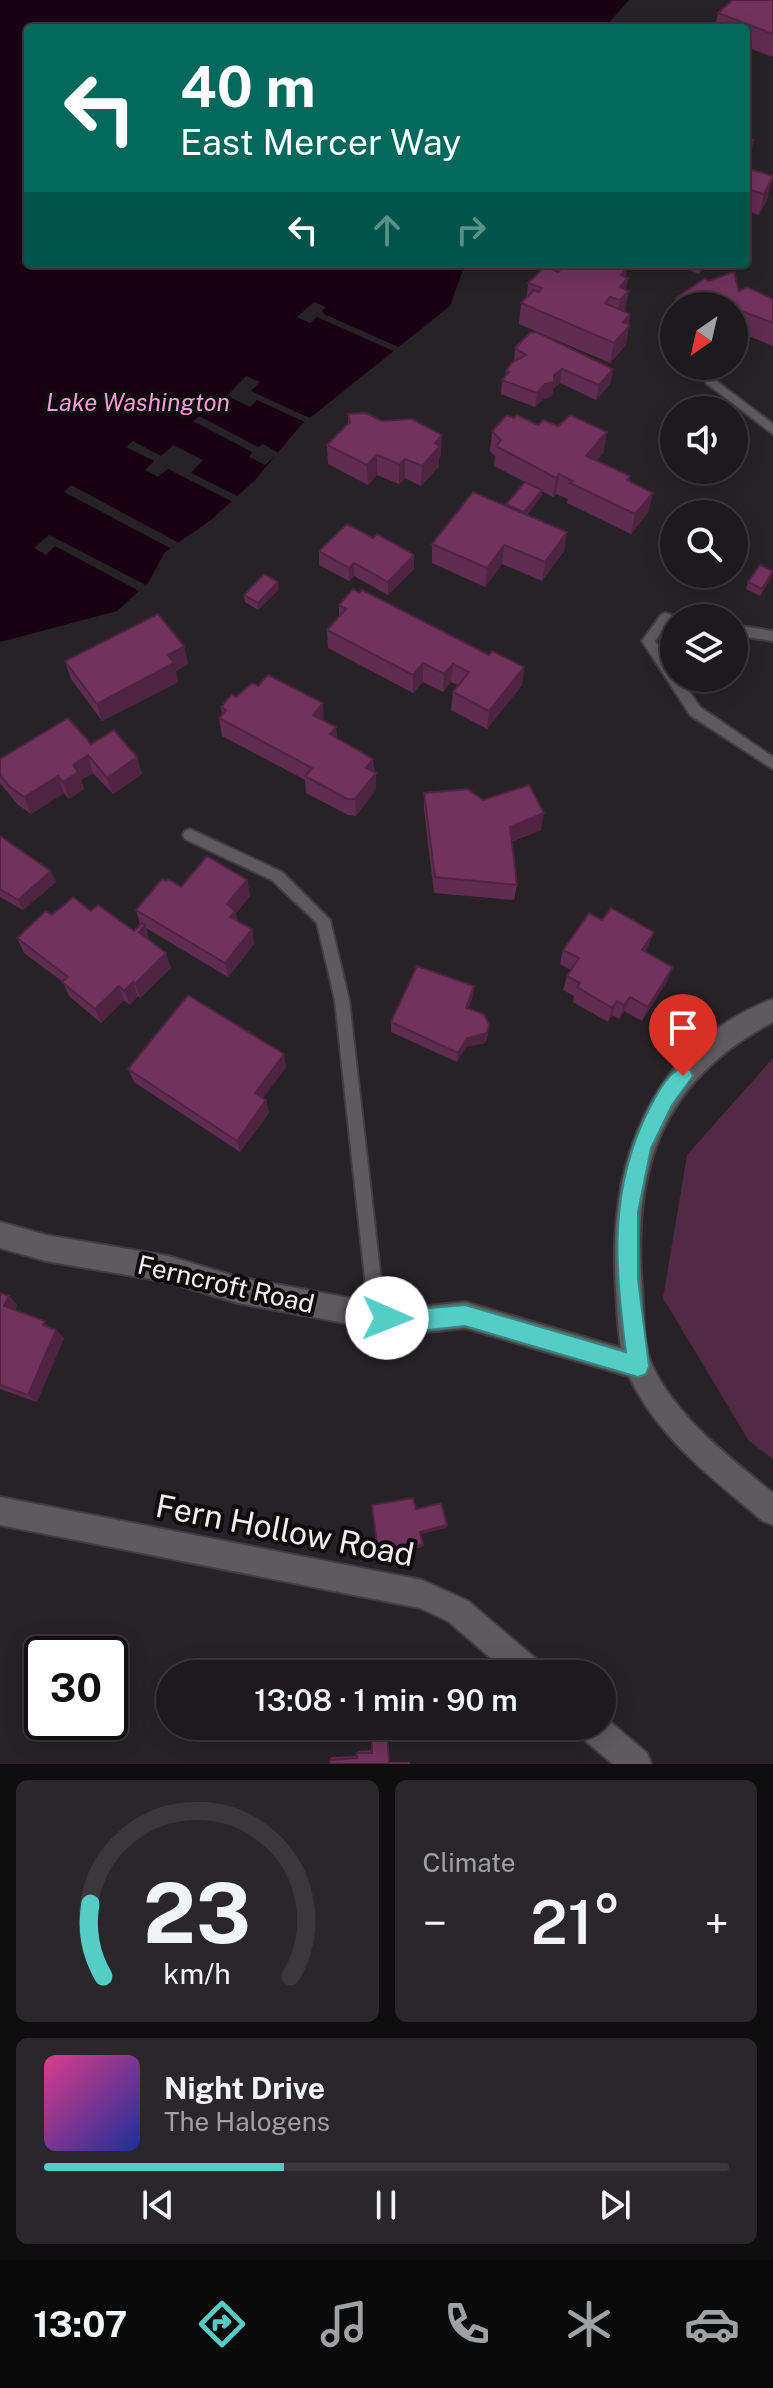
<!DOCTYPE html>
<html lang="en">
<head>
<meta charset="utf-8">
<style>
	body { margin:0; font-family:"Public Sans",sans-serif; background:#292729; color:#f1f3f6; height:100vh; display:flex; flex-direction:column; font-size:30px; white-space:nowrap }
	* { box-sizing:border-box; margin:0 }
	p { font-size:26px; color:#a0a1a3 }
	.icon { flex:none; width:44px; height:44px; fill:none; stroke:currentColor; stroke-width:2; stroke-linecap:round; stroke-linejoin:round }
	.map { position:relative; height:1764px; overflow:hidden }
	.sheet { display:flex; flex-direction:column; gap:16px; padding:16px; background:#0f0e0f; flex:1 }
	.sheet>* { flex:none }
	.guide { position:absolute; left:24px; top:24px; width:726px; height:244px; border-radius:8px; box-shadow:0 4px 20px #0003,0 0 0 2px #3a383b; background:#00695c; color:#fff; overflow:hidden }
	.needle { width:52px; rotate:214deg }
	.buttons { position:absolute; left:660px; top:292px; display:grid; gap:16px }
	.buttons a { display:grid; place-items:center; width:88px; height:88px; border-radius:50%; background:#1c1a1c; box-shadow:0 4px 20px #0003,0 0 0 2px #3a383b; font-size:40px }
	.speed { position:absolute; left:24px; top:1636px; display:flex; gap:16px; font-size:40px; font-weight:700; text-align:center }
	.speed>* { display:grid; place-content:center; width:104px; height:104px; border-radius:50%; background:#1c1a1c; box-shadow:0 4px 20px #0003,0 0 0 2px #3a383b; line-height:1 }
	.speed .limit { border:4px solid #111; border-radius:12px; background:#fff; color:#111 }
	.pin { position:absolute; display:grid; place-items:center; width:68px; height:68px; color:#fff; margin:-82px -34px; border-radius:50% 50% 50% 0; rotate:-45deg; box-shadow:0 0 8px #0007 }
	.pin .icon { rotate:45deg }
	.me { position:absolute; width:88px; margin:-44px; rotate:91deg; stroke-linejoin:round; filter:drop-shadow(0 0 6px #0008) }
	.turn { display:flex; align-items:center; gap:28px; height:168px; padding:0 24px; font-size:36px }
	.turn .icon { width:104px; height:104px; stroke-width:2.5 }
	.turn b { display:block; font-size:56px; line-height:68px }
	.lanes { display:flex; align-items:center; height:76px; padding:0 24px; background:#0003; justify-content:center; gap:40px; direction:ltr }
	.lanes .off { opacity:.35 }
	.big { font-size:60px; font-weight:600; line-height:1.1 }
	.sheet .widget { flex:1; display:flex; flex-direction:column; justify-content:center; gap:12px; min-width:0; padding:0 28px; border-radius:12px; background:#292729 }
	.sheet .dial { align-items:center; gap:0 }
	.dial svg { height:208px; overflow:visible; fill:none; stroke:#3a383b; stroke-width:7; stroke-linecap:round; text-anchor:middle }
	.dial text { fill:#f1f3f6; stroke:none }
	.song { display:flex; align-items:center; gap:24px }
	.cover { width:96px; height:96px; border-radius:12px; background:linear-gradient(135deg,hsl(330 70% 55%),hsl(230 70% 35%)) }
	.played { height:8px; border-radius:4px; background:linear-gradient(90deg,#54cdc7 35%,#3a383b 35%) }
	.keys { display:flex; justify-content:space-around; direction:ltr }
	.heat { display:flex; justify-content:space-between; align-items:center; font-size:44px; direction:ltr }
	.sheet .tiles { flex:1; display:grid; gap:16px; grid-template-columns:1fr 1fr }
	.widget:last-child { grid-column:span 2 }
	.trip { position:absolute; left:156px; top:1660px; width:460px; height:80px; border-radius:40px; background:#1c1a1c; box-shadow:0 4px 20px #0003,0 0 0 2px #3a383b; font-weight:600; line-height:80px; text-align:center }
	.dock { display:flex; height:128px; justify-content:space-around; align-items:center; background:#0b0a0b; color:#a0a1a3 }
	.dock .icon { width:56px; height:56px }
	.dock .current { color:#54cdc7 }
	.dock b { font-size:36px; color:#f1f3f6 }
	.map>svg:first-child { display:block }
	.green { fill:#532a46 }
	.water { fill:#1a0013 }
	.pier { fill:#262225 }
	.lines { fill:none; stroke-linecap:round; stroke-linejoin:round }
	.service-casing { stroke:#403e40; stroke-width:4 }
	.minor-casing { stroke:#403e40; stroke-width:4 }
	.tertiary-casing { stroke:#403e40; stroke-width:4 }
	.service { fill:#5f5a5d; fill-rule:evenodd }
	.minor { fill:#5f5a5d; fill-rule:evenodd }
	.tertiary { fill:#5f5a5d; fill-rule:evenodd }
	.wall { fill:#612c51 }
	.shaded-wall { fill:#4f2442 }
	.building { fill:#71335e; stroke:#4f2442; stroke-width:2 }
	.route { fill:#54cdc7; stroke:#378581; stroke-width:2 }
	.labels { text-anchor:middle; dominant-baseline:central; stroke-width:8; stroke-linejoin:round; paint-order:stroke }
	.far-water-label { font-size:24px; font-style:italic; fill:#f99cdb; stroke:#0e0c0d }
	.street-label { font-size:26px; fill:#f0edef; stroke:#0e0c0d }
	.near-street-label { font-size:32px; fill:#f0edef; stroke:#0e0c0d }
</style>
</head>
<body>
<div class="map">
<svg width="773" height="1764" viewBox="0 0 773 1764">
	<rect width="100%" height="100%" fill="#262225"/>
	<path class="green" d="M773,1058V1459L749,1441L663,1298L687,1155Z"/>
	<path class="water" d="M0,0H629L604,28H28V264H465L450,306L301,425L255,480L211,520L165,552L148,583L117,611L0,642Z"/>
	<g class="pier">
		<path d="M314,302L326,307L322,311L324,314L403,349L398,353L317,317L310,323L297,317Z"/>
		<path d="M246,376L260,382L251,391L314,420L309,424L257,400L250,407L227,396Z"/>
		<path d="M199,416L258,447L263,444L279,453L265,465L249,457L252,452L193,421Z"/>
		<path d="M133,441L161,456L173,445L203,460L191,473L239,497L233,502L168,469L158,477L145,470L154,461L126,447Z"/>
		<path d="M71,485L179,543L170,548L64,492Z"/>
		<path d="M49,535L146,585L139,591L55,546L46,555L34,548Z"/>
	</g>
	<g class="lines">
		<defs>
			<g id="service">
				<path d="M710,376L773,424V434L706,383V377Z"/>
				<path d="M665,613L679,618H674V625L668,623L655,641L674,669V678H680L700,707L773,757V769L690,715L642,641L661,615Z"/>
				<path d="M734,625L773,631V641L734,635Z"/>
				<path d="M190,829L282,872L330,920L349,1000L385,1316L383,1322L377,1324L371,1322L369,1316L335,1000L317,923L272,880L185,839L183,835L185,831Z"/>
			</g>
			<g id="minor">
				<path d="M0,1222L46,1235L168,1256L238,1277L387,1305L418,1307L465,1302L638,1353L647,1357L651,1366L647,1375L638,1379L465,1328L418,1333L387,1331L238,1303L168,1282L46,1261L0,1248Z"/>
				<path d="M0,1497L422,1580L468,1601L542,1664L547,1674H509L448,1621L420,1608L0,1525Z"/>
				<path d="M602,1715L647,1753L651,1764H613L581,1737L577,1726H602Z"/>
			</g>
			<path id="tertiary" d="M773,999V1022C663,1080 632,1166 642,1287C644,1311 642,1343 652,1365C677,1418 729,1457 773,1493V1525L763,1521C714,1480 660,1439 631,1380C618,1353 618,1321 616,1291C607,1167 647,1047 773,999Z"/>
		</defs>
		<use href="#service" class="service-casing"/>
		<use href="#minor" class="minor-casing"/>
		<use href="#tertiary" class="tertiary-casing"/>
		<use href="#service" class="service"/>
		<use href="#minor" class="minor"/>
		<use href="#tertiary" class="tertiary"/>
	</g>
	<g class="wall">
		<path d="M732,0H773V57L746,47V28H715L718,13Z"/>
		<path d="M746,168L768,197L759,215L746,211Z"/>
		<path d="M674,264H707L699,274Z"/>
		<path d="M557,266L626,270L625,312L630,314L626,345L610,363L519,324L521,303L527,298L528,283L556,271Z"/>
		<path d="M708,281L739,291L773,299V346L737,331L735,339L734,306H674L676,298Z"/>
		<path d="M674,306V327L670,326Z"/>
		<path d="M515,348L611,383L596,400L560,383L553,389L552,396L543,399L535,407L501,394L502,380L506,375V371L514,361Z"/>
		<path d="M348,414L441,455L439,458V466L421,486L405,478L399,484L377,475L368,485L328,464L327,445L348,425Z"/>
		<path d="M492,431L604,452L596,461L630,476L629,481L653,493L648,512L631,534L567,503L568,499L556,494L553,497L542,491L541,497L527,515L564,551L542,581L502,564L485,587L432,563V544L506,506V504L529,484L494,466L495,456L490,451Z"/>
		<path d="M319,551L414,569L388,595L354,576L349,581L319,565Z"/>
		<path d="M773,571L771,578L760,596L746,589L748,582Z"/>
		<path d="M279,589L258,610L245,602L244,595Z"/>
		<path d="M339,605L524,667L522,685L487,729L451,710L453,692L458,685L451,682L443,692L423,682L413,693L328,648L327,630L339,616Z"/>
		<path d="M184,646L188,664L176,671L178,682L102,721L71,679L65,661Z"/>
		<path d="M236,697L324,720L336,727L337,738L373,759L376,790L356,816L348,815L306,793L305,780L222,736L219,718L222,714L221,707Z"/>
		<path d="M91,744L137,757L142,774L113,794L93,773L81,780L84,789L69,799L64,793L31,814L17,804L0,783V759Z"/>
		<path d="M424,793L483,800L541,830L511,842L517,885L514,900L434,893L424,810Z"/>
		<path d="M0,836L56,882L23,910L0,897Z"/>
		<path d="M247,880L250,896L236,913L237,921L252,929L254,944L228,977L146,928L149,940L171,968L140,998L138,996L130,1005L124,1000L101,1023L69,996L63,982L24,953L17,938L52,915L91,911L134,931L140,924L136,910L166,881L181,887Z"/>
		<path d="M654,932L645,951L667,981L642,1021L624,1011L619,1019L612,1015L608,1022L573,1002L574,996L563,990L567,976L571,970L560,964L563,950Z"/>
		<path d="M474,986L473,996L468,1009L488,1034L485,1043L466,1047L457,1062L391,1032V1022Z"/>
		<path d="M286,1067L263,1098L266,1100L269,1113L240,1152L134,1082L128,1069Z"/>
		<path d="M0,1293L9,1296L17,1305L15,1310L56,1330L64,1338L37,1402L0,1389Z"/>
		<path d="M372,1505L416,1509L447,1525L446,1528L420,1534L422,1547L379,1555Z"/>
		<path d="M372,1750L389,1762H410V1764H330V1760L331,1757L357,1756L358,1751Z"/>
	</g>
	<g class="shaded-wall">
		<path d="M754,140L749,161L746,165V153Z"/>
		<path d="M773,177L768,197L759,215L764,194Z"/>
		<path d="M701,264H707L699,274Z"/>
		<path d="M626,270L624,282L628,278L625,295L629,291L625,312L616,321L620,300L621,275Z"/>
		<path d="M739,310L736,321L740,318L734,339V313Z"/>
		<path d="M630,314L626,345L610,363L614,343L623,322Z"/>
		<path d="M562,369L560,383L553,389L552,396L543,399L535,407L537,393L554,375Z"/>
		<path d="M613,369L611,383L596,400L599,385Z"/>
		<path d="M607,432L604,452L582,476L586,456Z"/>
		<path d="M442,435L441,455L439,458V466L421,486L422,466L435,443Z"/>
		<path d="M377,455V475L368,485L367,465Z"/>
		<path d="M405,459V478L399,484V464Z"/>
		<path d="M559,474L556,494L553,497L556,478Z"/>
		<path d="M542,490L541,497L523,519L524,512Z"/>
		<path d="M653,493L648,512L631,534L635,514Z"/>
		<path d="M567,532L564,551L542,581L545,562Z"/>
		<path d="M504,545L502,564L485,587L487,568Z"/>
		<path d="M414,555V569L388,595V582Z"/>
		<path d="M354,563V576L349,581V568Z"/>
		<path d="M773,573L771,578L760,596L762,589Z"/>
		<path d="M278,582L279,589L258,610V603Z"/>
		<path d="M184,646L188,664L176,671L178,682L102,721L97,704L168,655Z"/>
		<path d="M423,663V682L413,693V675Z"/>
		<path d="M453,664L451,682L443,692L444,674Z"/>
		<path d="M524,667L522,685L487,729L489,711Z"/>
		<path d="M323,703L324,721L313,715Z"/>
		<path d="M336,727L337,744L330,734Z"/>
		<path d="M88,755L93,773L81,780L84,789L69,799L63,782L73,765Z"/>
		<path d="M137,757L142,774L113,794L107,778Z"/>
		<path d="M373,759V776L366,768Z"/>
		<path d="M376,773V790L356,816L355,799Z"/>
		<path d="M58,776L64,793L31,814L24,797Z"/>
		<path d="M544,813L541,830L507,843L510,827Z"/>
		<path d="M51,871L56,882L23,910L18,900Z"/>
		<path d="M247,880L250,896L236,913L238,927L234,932L227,904Z"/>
		<path d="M145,925L149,940L139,932Z"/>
		<path d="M252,929L254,944L228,977L225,963Z"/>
		<path d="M654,932L648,947L637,964L642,950Z"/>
		<path d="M166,953L171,968L140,998L135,984Z"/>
		<path d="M673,967L667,981L642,1021L648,1007Z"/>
		<path d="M133,982L138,996L130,1005L124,991Z"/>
		<path d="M119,986L124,1000L101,1023L95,1009Z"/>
		<path d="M474,986L473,996L465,1018L466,1008Z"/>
		<path d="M630,997L624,1011L619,1019L624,1005Z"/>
		<path d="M617,1001L612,1015L608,1022L612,1008Z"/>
		<path d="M489,1025L485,1043L466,1047L457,1062L458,1053L467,1038Z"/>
		<path d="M284,1054L286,1067L258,1105L255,1093Z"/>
		<path d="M266,1100L269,1113L240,1152L237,1141Z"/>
		<path d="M9,1296L17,1305L13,1315L4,1306Z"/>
		<path d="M56,1330L64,1338L37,1402L28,1395Z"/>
		<path d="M447,1525L446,1528L419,1534L420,1532Z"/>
	</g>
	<g class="building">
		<path d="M733,0H773V34L718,13Z"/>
		<path d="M746,138L754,140L746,153Z"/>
		<path d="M746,168L773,176L764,194L746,189Z"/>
		<path d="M559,264H611L626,270L621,275L628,278L620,287L629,291L620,300L610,297L605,303L630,314L623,322L630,325L614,343L521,303L534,290L539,292L542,288L528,283L545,266L558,272L562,268L557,266Z"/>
		<path d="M734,272L739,291L747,287L773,299V323L739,310L734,313V306L674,305L676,298L705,278L708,281Z"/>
		<path d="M734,314L740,318L734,322Z"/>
		<path d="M536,332L613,369L599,385L562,369L554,375V382L545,384L537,393L502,380L509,372L506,371L511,363L526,355L515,348L530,333Z"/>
		<path d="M366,413L382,421L412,419L442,435L435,443L440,446L422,466L405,459L399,464L377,455L367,465L327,445L350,422L348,414Z"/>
		<path d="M507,415L514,418L517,415L538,425L543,420L558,426L570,415L607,432L586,456L630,476L627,480L653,493L635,514L570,483L573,481L559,474L556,478L496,446L501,440L492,431Z"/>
		<path d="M525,482L542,490L524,512L506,504Z"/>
		<path d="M473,492L567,532L545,562L504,545L487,568L432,544Z"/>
		<path d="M347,524L373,538L377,534L414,555L388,582L354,563L349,568L319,551Z"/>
		<path d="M760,565L773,571L762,589L748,582Z"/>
		<path d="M264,574L278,582L258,603L244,595Z"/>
		<path d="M353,589L359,593L362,590L489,655L492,651L524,667L489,711L453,692L469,672L453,664L444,674L423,663L413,675L327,630L346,609L339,605Z"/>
		<path d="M158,614L184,646L168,655L174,663L97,704L65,661Z"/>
		<path d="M268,675L323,703L313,715L336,727L330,734L373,759L366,768L376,773L355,799H347L305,776L312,768L219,718L226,710L221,707L232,694L236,697L252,683L258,686Z"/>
		<path d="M68,718L91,744L114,730L137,757L107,778L88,755L73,765L78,772L63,782L58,776L24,797L10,787L0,775V759Z"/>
		<path d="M529,785L544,813L510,827L517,885L435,877L424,793L468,789L483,800Z"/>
		<path d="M0,836L51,871L18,900L0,889Z"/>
		<path d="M207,856L247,880L227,904L235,911L230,917L252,929L225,963L136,910L162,879L166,881L168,879L181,887Z"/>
		<path d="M73,897L91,911L98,905L134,931L142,923L145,925L139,932L166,953L135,984L133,982L124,991L119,986L95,1009L62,982L68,977L17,938L46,911L52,915Z"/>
		<path d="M611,908L654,932L642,950L673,967L648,1007L630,997L624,1005L617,1001L612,1008L577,987L580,983L567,976L579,958L563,950L589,913L602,920Z"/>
		<path d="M417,966L474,986L466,1008L484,1014L489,1025L487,1033L467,1038L458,1053L391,1022Z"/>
		<path d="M188,995L284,1054L255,1093L266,1100L237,1141L128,1069Z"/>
		<path d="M0,1293L9,1296L4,1306L45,1321L43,1325L56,1330L28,1395L0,1385Z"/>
		<path d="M413,1498L416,1509L441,1503L447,1525L420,1532L423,1545L378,1553L372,1505Z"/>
		<path d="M371,1726H387L389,1764H330V1760L357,1758V1753H372Z"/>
	</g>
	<path class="route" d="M683,1067L690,1070L693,1076L672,1105L651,1148L638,1212V1279L649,1366L646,1374L638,1377L465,1326L418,1331L379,1326L376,1318L379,1310L387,1307L418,1309L465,1305L626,1352C615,1265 608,1190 649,1109C657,1094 667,1073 683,1067Z"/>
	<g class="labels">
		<g class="far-water-label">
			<text x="138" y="402">Lake Washington</text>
		</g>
		<g class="street-label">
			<text transform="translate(226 1284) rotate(13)">Ferncroft Road</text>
		</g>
		<g class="near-street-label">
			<text transform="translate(285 1530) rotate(11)">Fern Hollow Road</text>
		</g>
	</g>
</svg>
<div class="buttons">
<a><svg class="needle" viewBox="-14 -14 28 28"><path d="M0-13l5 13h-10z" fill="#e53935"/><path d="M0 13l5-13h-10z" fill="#a0a1a3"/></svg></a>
<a><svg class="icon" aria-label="sound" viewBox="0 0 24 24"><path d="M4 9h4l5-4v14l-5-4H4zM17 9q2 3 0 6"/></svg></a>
<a><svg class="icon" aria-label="search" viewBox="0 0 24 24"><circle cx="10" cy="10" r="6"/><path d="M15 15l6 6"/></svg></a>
<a><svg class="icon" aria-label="layers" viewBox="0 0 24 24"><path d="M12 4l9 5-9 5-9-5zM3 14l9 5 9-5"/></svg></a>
</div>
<div class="speed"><div class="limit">30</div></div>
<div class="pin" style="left:683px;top:1076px;background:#d93025"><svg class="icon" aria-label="arrive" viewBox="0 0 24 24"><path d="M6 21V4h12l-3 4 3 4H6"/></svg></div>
<svg class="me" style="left:387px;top:1318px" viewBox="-20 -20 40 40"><circle r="19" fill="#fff"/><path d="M0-13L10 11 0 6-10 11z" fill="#54cdc7"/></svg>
<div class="trip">13:08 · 1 min · 90 m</div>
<div class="guide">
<div class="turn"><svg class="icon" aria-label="left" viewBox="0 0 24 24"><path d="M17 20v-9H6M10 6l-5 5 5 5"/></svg><div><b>40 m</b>East Mercer Way</div></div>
<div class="lanes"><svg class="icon" aria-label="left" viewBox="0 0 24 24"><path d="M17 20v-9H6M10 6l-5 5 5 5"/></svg><svg class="icon off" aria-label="ahead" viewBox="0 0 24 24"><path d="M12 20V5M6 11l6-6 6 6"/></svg><svg class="icon off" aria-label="right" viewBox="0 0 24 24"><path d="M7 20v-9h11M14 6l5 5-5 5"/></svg></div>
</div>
</div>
<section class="sheet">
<div class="tiles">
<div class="widget dial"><svg viewBox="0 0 100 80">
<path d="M14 69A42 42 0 1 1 86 69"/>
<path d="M14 69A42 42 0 0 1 9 41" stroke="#54cdc7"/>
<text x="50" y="56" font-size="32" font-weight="700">23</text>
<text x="50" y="72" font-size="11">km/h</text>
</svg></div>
<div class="widget"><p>Climate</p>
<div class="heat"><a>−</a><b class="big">21°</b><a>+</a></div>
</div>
<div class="widget">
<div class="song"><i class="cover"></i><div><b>Night Drive</b><p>The Halogens</p></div></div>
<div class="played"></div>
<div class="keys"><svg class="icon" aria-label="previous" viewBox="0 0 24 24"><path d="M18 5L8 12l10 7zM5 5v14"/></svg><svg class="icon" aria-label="pause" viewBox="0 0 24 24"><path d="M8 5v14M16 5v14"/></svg><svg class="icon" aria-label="next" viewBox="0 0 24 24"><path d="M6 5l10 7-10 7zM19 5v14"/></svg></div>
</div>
</div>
</section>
<nav class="dock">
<b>13:07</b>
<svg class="icon current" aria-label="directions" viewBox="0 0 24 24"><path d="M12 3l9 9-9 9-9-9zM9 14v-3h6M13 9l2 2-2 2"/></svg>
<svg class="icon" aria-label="music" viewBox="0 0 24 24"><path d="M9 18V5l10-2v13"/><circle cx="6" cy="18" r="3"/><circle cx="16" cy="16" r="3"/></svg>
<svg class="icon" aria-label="phone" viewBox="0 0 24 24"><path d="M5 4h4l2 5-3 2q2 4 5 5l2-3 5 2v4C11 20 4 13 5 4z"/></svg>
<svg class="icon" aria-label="climate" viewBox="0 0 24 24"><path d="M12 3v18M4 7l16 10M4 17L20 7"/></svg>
<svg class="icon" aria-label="car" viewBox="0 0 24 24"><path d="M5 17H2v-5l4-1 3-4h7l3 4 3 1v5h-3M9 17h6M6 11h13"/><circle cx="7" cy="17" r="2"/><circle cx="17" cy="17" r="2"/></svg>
</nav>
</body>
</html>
